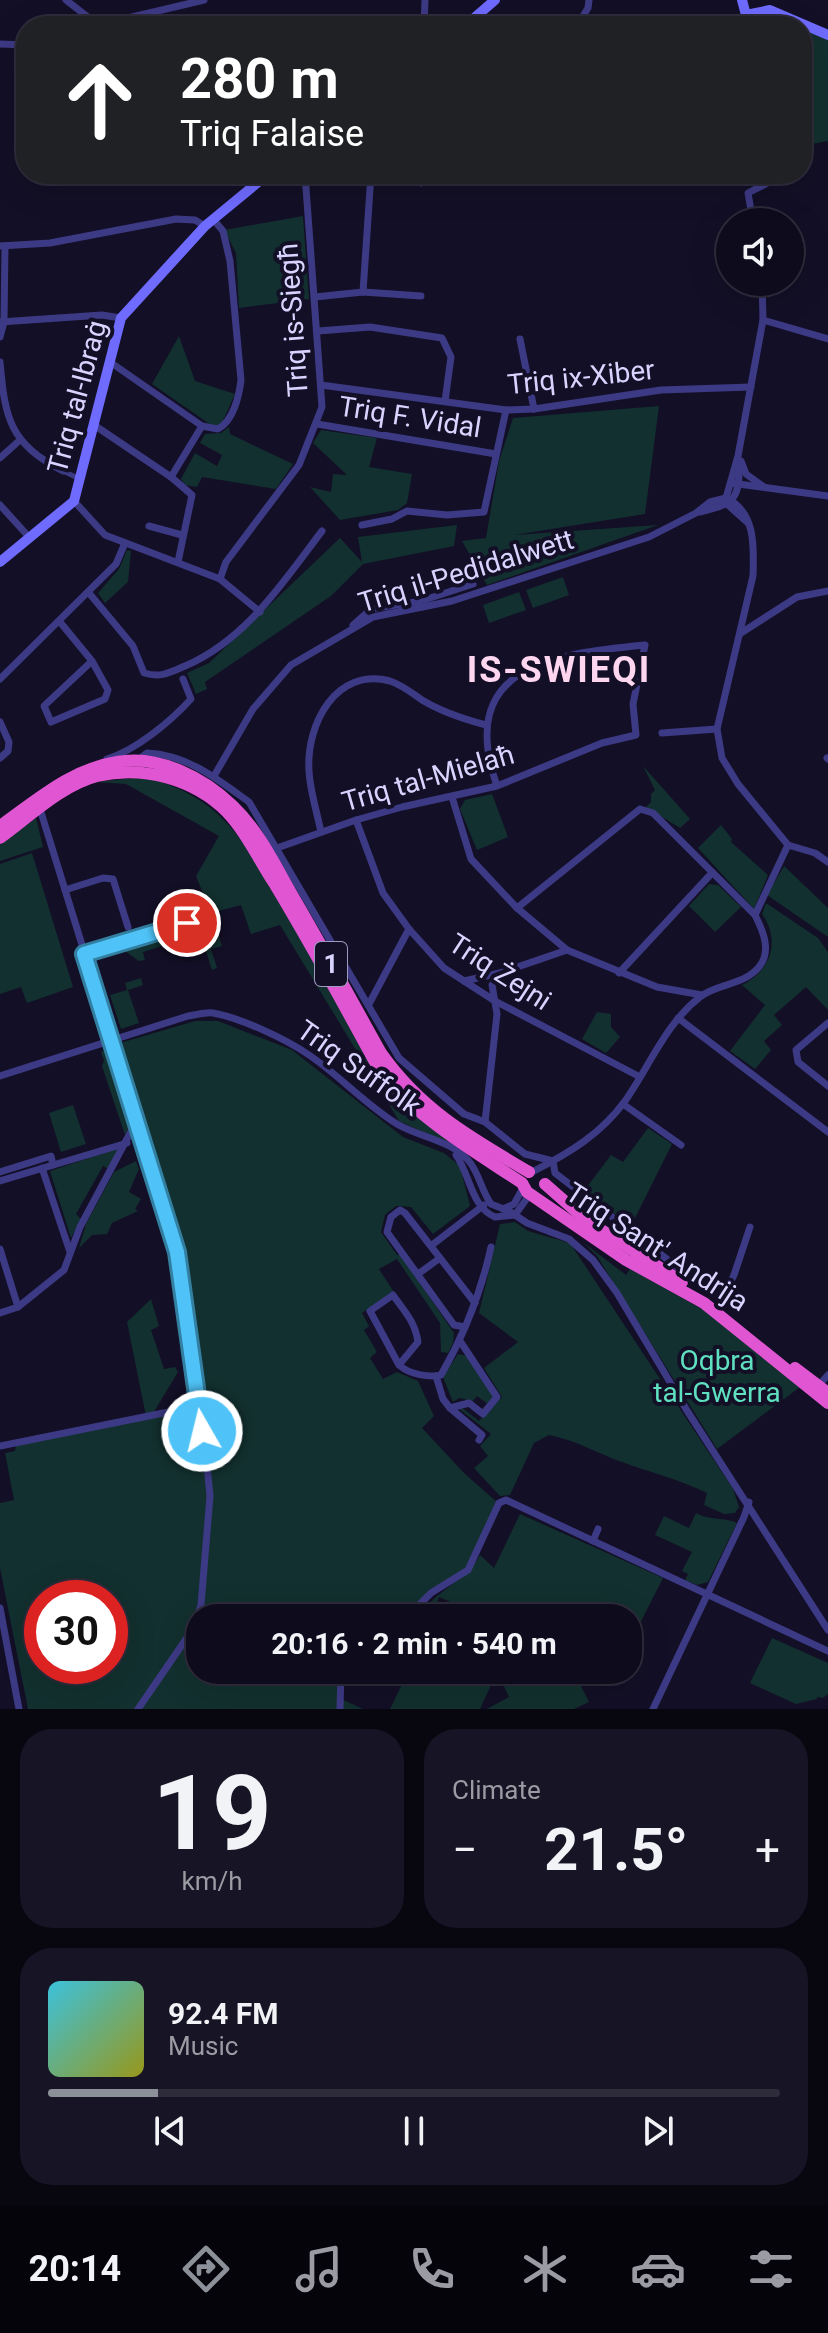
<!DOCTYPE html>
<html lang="en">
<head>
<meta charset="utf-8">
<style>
	body { margin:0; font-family:Roboto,sans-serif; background:#171425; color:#f1f3f6; height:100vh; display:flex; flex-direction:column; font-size:30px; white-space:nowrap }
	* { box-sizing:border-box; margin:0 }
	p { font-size:26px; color:#9b9ba3 }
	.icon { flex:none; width:44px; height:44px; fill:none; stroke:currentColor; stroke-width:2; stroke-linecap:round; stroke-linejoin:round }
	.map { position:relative; height:1709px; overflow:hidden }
	.sheet { display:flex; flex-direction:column; gap:20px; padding:20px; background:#08060f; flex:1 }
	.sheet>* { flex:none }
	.guide { position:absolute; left:16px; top:16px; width:796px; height:168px; border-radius:32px; box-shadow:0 8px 32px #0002,0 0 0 2px #2e2b3b; background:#202124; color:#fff; overflow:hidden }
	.controls { position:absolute; left:716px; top:208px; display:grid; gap:16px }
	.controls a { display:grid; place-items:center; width:88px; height:88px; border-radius:50%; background:#0e0b1c; box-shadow:0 8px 32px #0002,0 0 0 2px #2e2b3b; font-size:40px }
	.speed { position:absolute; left:24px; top:1580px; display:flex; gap:16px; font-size:40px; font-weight:700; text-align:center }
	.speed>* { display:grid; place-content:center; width:104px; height:104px; border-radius:50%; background:#0e0b1c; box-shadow:0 8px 32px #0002,0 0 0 2px #2e2b3b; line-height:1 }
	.speed .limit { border:12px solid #d22; background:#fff; color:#111 }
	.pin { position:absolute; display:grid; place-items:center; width:68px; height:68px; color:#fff; margin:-34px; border:4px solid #fff; border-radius:50%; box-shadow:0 2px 8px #0007 }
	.me { position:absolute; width:88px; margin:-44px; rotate:352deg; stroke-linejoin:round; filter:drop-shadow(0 0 6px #0008) }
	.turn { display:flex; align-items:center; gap:28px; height:168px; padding:0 32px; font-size:36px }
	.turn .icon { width:104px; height:104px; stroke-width:2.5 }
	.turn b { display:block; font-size:56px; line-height:68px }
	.big { font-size:60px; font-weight:700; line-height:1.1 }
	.sheet .widget { flex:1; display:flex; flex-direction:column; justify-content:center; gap:12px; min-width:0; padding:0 28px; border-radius:32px; background:#171425 }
	.sheet .dial { align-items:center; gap:0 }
	.dial b { font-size:104px; line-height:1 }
	.song { display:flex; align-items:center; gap:24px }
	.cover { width:96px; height:96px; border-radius:12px; background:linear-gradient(135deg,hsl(190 70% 55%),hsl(60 70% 35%)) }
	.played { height:8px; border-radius:4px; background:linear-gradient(90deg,#8c9099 15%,#2e2b3b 15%) }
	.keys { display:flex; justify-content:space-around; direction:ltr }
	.heat { display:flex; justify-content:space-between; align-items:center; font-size:44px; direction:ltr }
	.sheet .tiles { flex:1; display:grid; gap:20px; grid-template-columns:1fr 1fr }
	.widget:last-child { grid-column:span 2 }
	.trip { position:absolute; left:186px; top:1604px; width:456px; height:80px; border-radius:32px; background:#0e0b1c; box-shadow:0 8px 32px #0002,0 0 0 2px #2e2b3b; font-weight:700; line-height:80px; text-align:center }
	.menu { display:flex; height:128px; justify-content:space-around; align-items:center; background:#06040b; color:#9b9ba3 }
	.menu .icon { width:56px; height:56px }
	.menu .on { color:#8c9099 }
	.menu b { font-size:36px; color:#f1f3f6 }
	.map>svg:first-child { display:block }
	.green { fill:#12302f; fill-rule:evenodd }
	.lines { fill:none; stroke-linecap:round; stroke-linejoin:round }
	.pedestrian { stroke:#3d3a85; stroke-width:5 }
	.minor { stroke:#3d3a85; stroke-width:7 }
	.secondary { stroke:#6f6bff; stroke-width:10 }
	.trunk { stroke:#e055d1; stroke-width:12 }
	.route-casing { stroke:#337fa1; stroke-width:20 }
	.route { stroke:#4fc3f7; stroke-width:14 }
	.labels { text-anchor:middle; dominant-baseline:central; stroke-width:8; stroke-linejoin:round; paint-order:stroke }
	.shield { fill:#130f26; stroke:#9e99be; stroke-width:2 }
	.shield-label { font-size:26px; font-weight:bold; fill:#d9d4ff }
	.street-label { font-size:28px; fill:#d9d4ff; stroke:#130f26 }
	.park-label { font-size:28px; fill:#5fe0c0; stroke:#130f26 }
	.district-label { font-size:36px; font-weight:bold; letter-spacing:2px; fill:#ffd6f0; stroke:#130f26 }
</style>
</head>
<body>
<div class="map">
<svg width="828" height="1709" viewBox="0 0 828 1709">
	<rect width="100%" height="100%" fill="#130f26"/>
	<g class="green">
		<path d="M765,13C786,14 810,28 828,39V141L802,146V26H757V16Z"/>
		<path d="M303,216L309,299L239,308L236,253L224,230Z"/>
		<path d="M179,336L195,381L235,394L221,425H211L152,384Z"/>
		<path d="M659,406L645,514L514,535L658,525L487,585L462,541L486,538L499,461L513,418Z"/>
		<path d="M229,427L230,434L293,464L276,489L202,477L197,487L185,485L181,479L195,453L217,466L222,455L200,443L205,434L221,433Z"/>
		<path d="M321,430L377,438L369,467L412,474L407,503L398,510L340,520L310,487L331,492L333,474L347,475L313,443Z"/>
		<path d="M457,525L454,546L363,564L331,596L205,682L207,689L196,694L187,673L209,663L340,538L362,562L358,537Z"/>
		<path d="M127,550L131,551L128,582L105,603L98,593L119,569Z"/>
		<path d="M563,577L569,595L533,608L526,590Z"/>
		<path d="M519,592L526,610L489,623L483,605Z"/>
		<path d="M643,766L690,819L680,828L646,807L651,802V794L655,790Z"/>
		<path d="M146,777C192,791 216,806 245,845L387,1087L409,1111L460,1149L399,1121L280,925L251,934L241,905L211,913L196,876L219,836L126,784L95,782Z"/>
		<path d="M492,794L508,837L477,850L460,809L465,800Z"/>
		<path d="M36,818L43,847L0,861V845Z"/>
		<path d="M721,825L732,839L731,842L768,875L754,909L698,848Z"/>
		<path d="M32,853L73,987L27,1003L21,987L0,994V864Z"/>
		<path d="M784,866L828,908V937L767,895Z"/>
		<path d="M709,884L718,885L741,907L715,932L689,906Z"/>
		<path d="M766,903L818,938L828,952V1010L806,987L774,1015L782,1025L764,1041L771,1050L755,1069L730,1051L765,1005L742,985C771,971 781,941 762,914Z"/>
		<path d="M212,916L222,946L211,949L217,968L212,970L199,929L164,941L165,945L143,952L145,960L139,961L118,946Z"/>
		<path d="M141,978L143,985L128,990L139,1023L121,1029L110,995L127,990L125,983Z"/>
		<path d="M597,1012L611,1014V1027L620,1037L606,1053L582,1039Z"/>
		<path d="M195,1021H218L292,1050L403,1137L444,1153L460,1166L470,1206L433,1234L411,1207L396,1206L385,1215L381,1232L397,1255L400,1254L454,1333L453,1343L448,1353L441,1352L440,1323L397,1259L379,1269L394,1292L362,1313L369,1326L364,1330L377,1352L370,1358L383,1379L397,1372L418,1381L434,1416L422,1428L465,1474L498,1503L468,1567L415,1607L404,1612L372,1618H200V1670H338L337,1697L363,1709H28L0,1568V1503L14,1500L5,1453L15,1451L16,1446L206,1405L184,1259L177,1252L139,1108L118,1047L120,1043ZM42,1598H110V1666H42Z"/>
		<path d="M106,1049L131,1123L125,1135L102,1066L104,1061L101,1052Z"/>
		<path d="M73,1105L86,1144L61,1152L49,1113Z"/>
		<path d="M648,1128L672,1144L631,1226L584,1191L611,1155L623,1162Z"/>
		<path d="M119,1148L109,1169L103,1166L76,1214L81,1219L71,1238L50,1171Z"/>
		<path d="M136,1161L139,1169L129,1192L141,1199L135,1209L138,1211L112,1223L107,1234L92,1235L79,1248L86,1224L114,1172Z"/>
		<path d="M515,1222L528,1231L570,1243L733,1489L739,1507L735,1513L724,1514L704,1505L707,1493C678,1479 649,1472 619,1461C595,1452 575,1440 549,1435L534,1443L510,1495L500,1496L474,1468L488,1456L480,1446L491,1434L458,1408L461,1407L479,1421L502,1397L484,1368L518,1342L479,1313L500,1224Z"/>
		<path d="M584,1243L626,1275L630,1269L711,1314L800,1387L717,1449L597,1256Z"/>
		<path d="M151,1299L159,1326L151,1330L164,1369L175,1367L178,1372L152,1415L146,1416L127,1322Z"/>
		<path d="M458,1354L468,1356L494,1398L489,1405L477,1396L473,1401L459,1398L453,1402L443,1377Z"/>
		<path d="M696,1513C710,1521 725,1517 737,1523L708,1582L697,1585L685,1580L688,1574L682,1571L692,1552L655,1535L664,1516L689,1528Z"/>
		<path d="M520,1514L663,1578L628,1647V1618H503L494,1612L491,1618H487L439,1597L433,1615L430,1614L428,1605C446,1585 468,1579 480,1555L494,1568Z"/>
		<path d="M772,1638L828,1663V1694L823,1698L817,1697V1699L796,1704L750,1683Z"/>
		<path d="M409,1670H498L480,1709H390Z"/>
		<path d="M515,1670H545L547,1674L556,1670H573L589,1702L574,1709H487L509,1697L500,1678Z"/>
	</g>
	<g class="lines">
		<path class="pedestrian" d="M63,471L80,479"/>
		<g class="minor">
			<path d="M66,0L98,25L204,0"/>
			<path d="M578,24L588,8L589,0"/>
			<path d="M195,26C227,20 265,16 296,26"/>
			<path d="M424,26L425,0"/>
			<path d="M0,44L26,45"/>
			<path d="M418,174L421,183"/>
			<path d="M753,222L748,193L785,174"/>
			<path d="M0,246L50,243L176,219L195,220L205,226"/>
			<path d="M363,292L371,174"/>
			<path d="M315,297L363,292L421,296"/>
			<path d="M763,320L828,339"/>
			<path d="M0,322L102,315L121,318"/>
			<path d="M318,331L370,327L442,338L451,357L445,401"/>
			<path d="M0,337L4,322L5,246"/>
			<path d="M520,339L534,409"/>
			<path d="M0,362C5,418 9,443 63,471"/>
			<path d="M110,362L202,426L218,429C233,421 239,397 241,380L230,261L223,231L213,219"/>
			<path d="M321,385L506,410L534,409L661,390L751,387"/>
			<path d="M317,424L496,454"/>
			<path d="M94,425L171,477L192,495L178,562"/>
			<path d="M0,458L20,440"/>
			<path d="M741,461L746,474L764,487"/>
			<path d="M171,477L202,426"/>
			<path d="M731,483L828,496"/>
			<path d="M726,498C756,512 754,547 753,576L717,729L722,758L738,784L788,845L815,853L828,862"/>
			<path d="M726,498L738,456L763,320L762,282"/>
			<path d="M74,501L105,535L220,579L260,612"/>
			<path d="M0,505L29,537"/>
			<path d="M728,505L748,523"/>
			<path d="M700,512C731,504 740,502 739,466"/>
			<path d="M362,525L392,519L407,511L447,515L484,512L506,410"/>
			<path d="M149,526L182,535"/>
			<path d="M220,579L226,562L299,465L322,407L305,174"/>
			<path d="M89,593L133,646L144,673C161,678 169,673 185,666C246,640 283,582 322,531"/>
			<path d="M60,622L92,661L108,690L105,699L51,722L44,706L92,661"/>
			<path d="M353,625L371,609L421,601L473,584"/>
			<path d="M741,633L797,597L828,591"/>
			<path d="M0,679L116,564L125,543"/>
			<path d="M0,722L9,742L8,751L0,758"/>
			<path d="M662,733L717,729"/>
			<path d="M827,758L828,759"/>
			<path d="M107,759C136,750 170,722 191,699L183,679"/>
			<path d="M139,759L147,753C188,755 217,779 249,802L399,1058L464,1114L485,1122L525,1154L553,1161"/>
			<path d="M214,776L253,709L291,665L373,617L452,601L649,537L696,513L710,502L726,498"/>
			<path d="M452,797L471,859L517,908L567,950L657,987L702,995"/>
			<path d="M40,809L177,1252L206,1455L210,1496L201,1605L195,1626L138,1709"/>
			<path d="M356,820L383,893L409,929L444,968L495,1001L640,1077"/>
			<path d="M321,832C317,812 310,791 309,771C306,724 336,667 390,681C402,685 412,693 422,700C442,712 463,719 486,725"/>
			<path d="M277,848L356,820L402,807L497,786L602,743L636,735L633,704L645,645C552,654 455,666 497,786"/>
			<path d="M65,890L103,878L113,879L128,927"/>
			<path d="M517,908L640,809L653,813L755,915"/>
			<path d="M84,954L207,916L213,933"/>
			<path d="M619,973L711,874"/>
			<path d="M464,981L500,973"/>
			<path d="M369,1004L409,929"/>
			<path d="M678,1018L828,1132"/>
			<path d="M828,1023L796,1050L798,1062L828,1086"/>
			<path d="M0,1076L188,1016C196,1015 205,1012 213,1013C241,1018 286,1039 309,1055C340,1076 365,1104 397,1124C419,1137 450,1140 468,1160C479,1172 481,1190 491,1204L509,1211L527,1223L569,1239L593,1260L617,1293L686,1409L828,1630"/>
			<path d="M623,1104L681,1145"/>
			<path d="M485,1122L497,1014L492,985L500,973L567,950"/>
			<path d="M456,1155C470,1174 471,1207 495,1217L515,1215"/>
			<path d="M553,1161L555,1173L707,1290L718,1292L729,1285L734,1275L750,1227"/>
			<path d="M42,1168L70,1252"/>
			<path d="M534,1171C569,1153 601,1134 625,1101C649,1067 666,1023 700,997C718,983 743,986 759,967C772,951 763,931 755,915L788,845"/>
			<path d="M0,1172L51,1156L53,1165"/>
			<path d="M0,1181L127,1143"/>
			<path d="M503,1209L514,1204L523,1188"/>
			<path d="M515,1215L530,1194"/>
			<path d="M432,1245L484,1205"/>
			<path d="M0,1249L18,1307"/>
			<path d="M418,1274L440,1258"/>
			<path d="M0,1313L18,1307L64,1270L80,1227L136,1122"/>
			<path d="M465,1327L454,1325L387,1232L391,1217L400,1210L405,1213L475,1303"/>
			<path d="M399,1365L418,1342C415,1321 404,1311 393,1295L370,1311L399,1365C409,1374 423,1376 436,1376"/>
			<path d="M436,1376L441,1375C464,1335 481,1293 491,1247"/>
			<path d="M436,1376L443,1399L450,1408L482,1435L479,1440"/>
			<path d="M818,1386L828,1375"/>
			<path d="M450,1408L469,1403L483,1414L497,1397L460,1341"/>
			<path d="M0,1446L198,1406"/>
			<path d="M593,1541L598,1529"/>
			<path d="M0,1608L19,1709"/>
			<path d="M393,1618L411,1613L431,1593L468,1570L499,1503L506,1500L828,1651"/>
			<path d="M340,1709L341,1670"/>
			<path d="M653,1709L744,1517L749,1502"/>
		</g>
		<g class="secondary">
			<path d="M742,0L746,15L770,10L828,35"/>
			<path d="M465,26L495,0"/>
			<path d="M0,562L74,501L121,318L205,226L268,174"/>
		</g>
		<g class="trunk">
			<path d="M0,826C37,800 71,769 117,762C159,754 204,778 233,806C258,830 274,863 291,893C322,946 351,999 381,1053C421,1110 471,1138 529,1172"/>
			<path d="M0,838C29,817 62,785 97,776C143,765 194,779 227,812C246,832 259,860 274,883C310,943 343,1003 376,1064C412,1116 469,1148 522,1183L527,1192L626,1260L704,1303L828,1403"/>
			<path d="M545,1184L586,1220L682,1282"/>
			<path d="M795,1368L828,1393"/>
		</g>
	</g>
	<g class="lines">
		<defs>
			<path id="route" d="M187,923L84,954L177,1252L202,1431"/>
		</defs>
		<use href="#route" class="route-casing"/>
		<use href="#route" class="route"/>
	</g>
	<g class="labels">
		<rect class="shield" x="315" y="942" width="32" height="44" rx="6"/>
		<g class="shield-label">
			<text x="331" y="964">1</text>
		</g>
		<g class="street-label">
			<text transform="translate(293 320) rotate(-94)">Triq is-Siegħ</text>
			<text transform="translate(581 377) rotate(-6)">Triq ix-Xiber</text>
			<text transform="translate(77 397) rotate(-75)">Triq tal-Ibraġ</text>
			<text transform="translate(410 417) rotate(9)">Triq F. Vidal</text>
			<text transform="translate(466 571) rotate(-17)">Triq il-Pedidalwett</text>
			<text transform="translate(428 778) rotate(-16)">Triq tal-Mielaħ</text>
			<text transform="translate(500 972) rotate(33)">Triq Żejni</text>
			<text transform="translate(359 1068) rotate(35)">Triq Suffolk</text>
			<text transform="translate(657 1247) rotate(33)">Triq Sant' Andrija</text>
		</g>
		<g class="park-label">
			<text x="717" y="1360">Oqbra<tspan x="717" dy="32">tal-Gwerra</tspan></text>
		</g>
		<g class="district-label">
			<text x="559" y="670">IS-SWIEQI</text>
		</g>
	</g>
</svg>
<div class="controls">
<a><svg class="icon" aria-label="sound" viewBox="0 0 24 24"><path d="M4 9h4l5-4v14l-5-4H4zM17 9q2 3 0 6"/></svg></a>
</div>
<div class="speed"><div class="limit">30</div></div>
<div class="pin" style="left:187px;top:923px;background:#d93025"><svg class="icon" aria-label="arrive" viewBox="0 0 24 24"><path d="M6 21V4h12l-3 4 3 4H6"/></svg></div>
<svg class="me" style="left:202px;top:1431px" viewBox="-20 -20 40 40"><circle r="17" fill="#4fc3f7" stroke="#fff" stroke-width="3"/><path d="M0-11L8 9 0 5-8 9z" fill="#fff"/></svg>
<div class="trip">20:16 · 2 min · 540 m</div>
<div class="guide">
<div class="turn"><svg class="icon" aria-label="ahead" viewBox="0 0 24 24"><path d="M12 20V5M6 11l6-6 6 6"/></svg><div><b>280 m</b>Triq Falaise</div></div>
</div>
</div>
<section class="sheet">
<div class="tiles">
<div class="widget dial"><b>19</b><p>km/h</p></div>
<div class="widget"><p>Climate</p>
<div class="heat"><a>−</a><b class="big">21.5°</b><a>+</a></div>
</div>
<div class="widget">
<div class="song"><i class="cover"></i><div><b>92.4 FM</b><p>Music</p></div></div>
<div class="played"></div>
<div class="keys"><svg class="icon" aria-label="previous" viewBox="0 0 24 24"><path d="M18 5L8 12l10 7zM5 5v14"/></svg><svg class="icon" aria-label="pause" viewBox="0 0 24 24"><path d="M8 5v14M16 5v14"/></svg><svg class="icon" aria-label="next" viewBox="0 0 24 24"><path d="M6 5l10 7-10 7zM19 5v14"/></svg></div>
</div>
</div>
</section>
<nav class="menu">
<b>20:14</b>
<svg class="icon on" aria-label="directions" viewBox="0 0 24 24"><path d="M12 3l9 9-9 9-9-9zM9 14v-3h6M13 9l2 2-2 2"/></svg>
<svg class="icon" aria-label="music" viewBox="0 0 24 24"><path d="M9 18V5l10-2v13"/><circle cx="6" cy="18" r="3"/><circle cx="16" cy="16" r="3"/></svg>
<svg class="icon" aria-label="phone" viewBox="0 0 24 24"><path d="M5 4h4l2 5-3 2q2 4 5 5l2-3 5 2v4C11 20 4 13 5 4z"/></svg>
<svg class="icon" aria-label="climate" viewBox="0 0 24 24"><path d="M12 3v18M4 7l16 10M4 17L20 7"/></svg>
<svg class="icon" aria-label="car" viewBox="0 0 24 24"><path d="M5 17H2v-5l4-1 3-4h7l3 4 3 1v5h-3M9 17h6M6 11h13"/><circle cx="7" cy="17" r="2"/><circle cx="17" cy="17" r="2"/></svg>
<svg class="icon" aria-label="filters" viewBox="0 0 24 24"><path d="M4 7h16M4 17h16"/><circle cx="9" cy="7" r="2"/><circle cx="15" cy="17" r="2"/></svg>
</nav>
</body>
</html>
